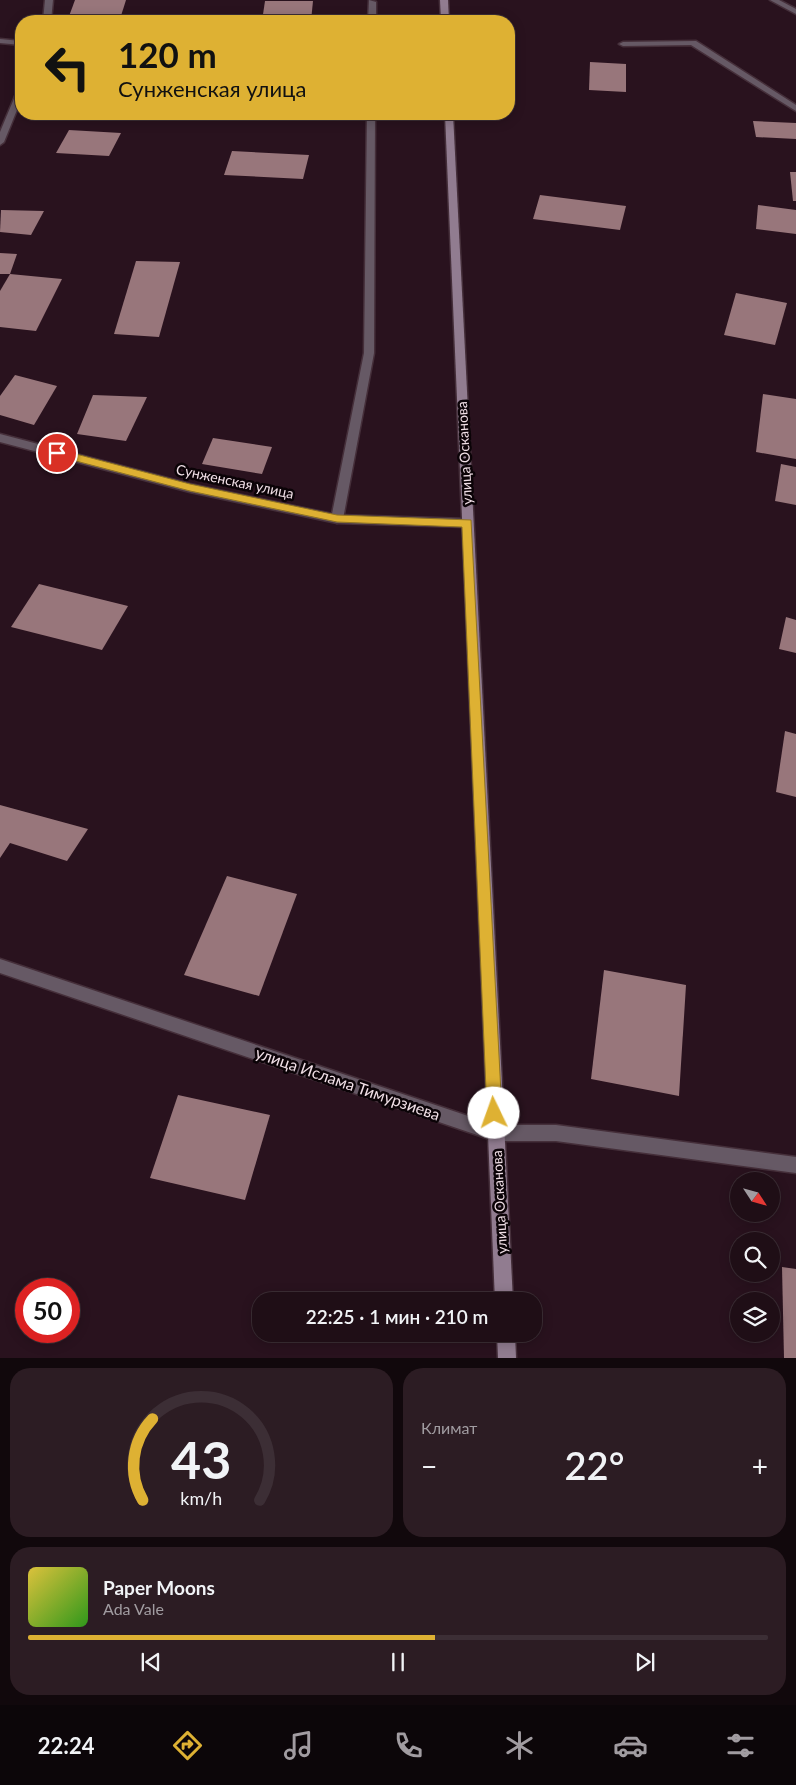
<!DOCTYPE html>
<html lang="ru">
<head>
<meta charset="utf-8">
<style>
	body { margin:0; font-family:Lato,sans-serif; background:#2c1c23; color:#f1f3f6; height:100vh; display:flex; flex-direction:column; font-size:19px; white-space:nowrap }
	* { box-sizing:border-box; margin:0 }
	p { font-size:16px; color:#a19ca1 }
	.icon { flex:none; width:28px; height:28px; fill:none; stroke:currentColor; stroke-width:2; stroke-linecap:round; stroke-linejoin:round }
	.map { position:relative; height:1358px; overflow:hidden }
	.details { display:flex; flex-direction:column; gap:10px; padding:10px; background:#11080c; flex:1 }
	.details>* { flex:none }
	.guide { position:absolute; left:15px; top:15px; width:500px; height:105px; border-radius:20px; box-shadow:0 2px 12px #0003,0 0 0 1px #3c2e35; background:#deb133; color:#111; overflow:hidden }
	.needle { width:32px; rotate:126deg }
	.buttons { position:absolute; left:730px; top:1172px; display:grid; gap:10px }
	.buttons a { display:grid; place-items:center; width:50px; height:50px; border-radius:50%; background:#1f0e16; box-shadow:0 2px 12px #0003,0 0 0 1px #3c2e35; font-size:25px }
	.speed { position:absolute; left:15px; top:1278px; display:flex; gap:10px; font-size:25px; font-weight:700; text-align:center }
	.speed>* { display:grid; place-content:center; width:65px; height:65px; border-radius:50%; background:#1f0e16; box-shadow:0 2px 12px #0003,0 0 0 1px #3c2e35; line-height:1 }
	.speed .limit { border:8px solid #d22; background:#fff; color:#111 }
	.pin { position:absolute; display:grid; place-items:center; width:42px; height:42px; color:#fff; margin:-21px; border:2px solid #fff; border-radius:50%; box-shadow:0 1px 5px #0007 }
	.me { position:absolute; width:55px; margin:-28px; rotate:357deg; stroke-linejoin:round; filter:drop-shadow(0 0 4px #0008) }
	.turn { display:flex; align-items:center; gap:18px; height:105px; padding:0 20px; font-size:22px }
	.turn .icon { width:65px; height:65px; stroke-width:2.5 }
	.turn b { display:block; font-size:35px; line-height:42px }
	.big { font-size:38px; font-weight:600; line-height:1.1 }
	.details .tile { flex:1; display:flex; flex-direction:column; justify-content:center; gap:8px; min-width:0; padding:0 18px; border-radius:20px; background:#2c1c23 }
	.details .dial { align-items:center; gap:0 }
	.dial svg { height:130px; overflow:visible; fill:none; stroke:#3c2e35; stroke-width:7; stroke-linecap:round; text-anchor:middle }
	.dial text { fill:#f1f3f6; stroke:none }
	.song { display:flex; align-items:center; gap:15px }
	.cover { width:60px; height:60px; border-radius:8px; background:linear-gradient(135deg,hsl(50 70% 55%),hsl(110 70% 35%)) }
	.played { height:5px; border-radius:2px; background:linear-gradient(90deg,#deb133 55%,#3c2e35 55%) }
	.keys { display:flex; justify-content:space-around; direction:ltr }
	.heat { display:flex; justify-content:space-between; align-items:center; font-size:28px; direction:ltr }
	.details .tiles { flex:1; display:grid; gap:10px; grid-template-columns:1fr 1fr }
	.tile:last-child { grid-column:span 2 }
	.trip { position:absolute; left:252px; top:1292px; width:290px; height:50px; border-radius:20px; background:#1f0e16; box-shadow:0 2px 12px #0003,0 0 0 1px #3c2e35; font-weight:600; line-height:50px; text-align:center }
	.tab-bar { display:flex; height:80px; justify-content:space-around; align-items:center; background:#0c0609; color:#a19ca1 }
	.tab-bar .icon { width:35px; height:35px }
	.tab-bar .selected { color:#deb133 }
	.tab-bar b { font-size:22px; color:#f1f3f6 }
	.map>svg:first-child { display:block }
	.building { fill:#98767b }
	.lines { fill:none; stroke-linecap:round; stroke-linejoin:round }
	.service-casing { stroke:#452f3a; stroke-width:3 }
	.minor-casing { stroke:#452f3a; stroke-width:3 }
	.tertiary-casing { stroke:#452f3a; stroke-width:3 }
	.secondary-casing { stroke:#452f3a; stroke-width:3 }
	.service { fill:#665965; fill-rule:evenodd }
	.minor { fill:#665965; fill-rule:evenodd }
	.tertiary { fill:#665965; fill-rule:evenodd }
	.secondary { fill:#917c90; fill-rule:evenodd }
	.route { fill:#deb133; stroke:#907321 }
	.labels { text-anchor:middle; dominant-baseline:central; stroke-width:5; stroke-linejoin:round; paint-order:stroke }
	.street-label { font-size:14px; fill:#f0dfe6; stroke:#0b0307 }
	.near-street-label { font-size:16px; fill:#f0dfe6; stroke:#0b0307 }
</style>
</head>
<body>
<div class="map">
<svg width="796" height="1358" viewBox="0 0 796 1358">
	<rect width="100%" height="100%" fill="#29121e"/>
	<g class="building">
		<path d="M75,0H126L120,19H68Z"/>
		<path d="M265,1H313L311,21H262Z"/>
		<path d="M590,62L626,64V92L589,90Z"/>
		<path d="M753,121L796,123V139L756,137Z"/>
		<path d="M69,130L121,133L109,156L56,153Z"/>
		<path d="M232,151L309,155L303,179L224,175Z"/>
		<path d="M790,172H796V201H793Z"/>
		<path d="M540,195L626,206L620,230L533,219Z"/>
		<path d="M758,205L796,210V234L756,229Z"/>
		<path d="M1,210L44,211L31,235L0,232Z"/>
		<path d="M0,253L17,254L10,274H0Z"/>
		<path d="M136,261L180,262L159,337L114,334Z"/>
		<path d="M10,274L62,279L36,331L0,327V291Z"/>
		<path d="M736,293L787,303L775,345L724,335Z"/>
		<path d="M15,375L57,386L34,425L0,415V396Z"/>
		<path d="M763,394L796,399V459L756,452Z"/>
		<path d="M93,395L147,397L126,441L77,434Z"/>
		<path d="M213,438L272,447L262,474L202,464Z"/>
		<path d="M781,464L796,467V505L775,501Z"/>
		<path d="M39,584L128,606L102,650L11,627Z"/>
		<path d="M786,617L796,620V653L779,649Z"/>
		<path d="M785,731L796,734V797L776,792Z"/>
		<path d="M0,805L88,829L67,861L10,843L0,858Z"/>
		<path d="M227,876L297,894L259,996L184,975Z"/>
		<path d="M604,970L686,985L679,1096L591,1079Z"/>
		<path d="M178,1095L270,1115L245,1200L150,1178Z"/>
		<path d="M782,1267L796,1269V1358H784Z"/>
	</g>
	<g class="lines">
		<defs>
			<g id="service">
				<path d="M369,0L376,2V21H368Z"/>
				<path d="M0,39L21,41V45L0,43Z"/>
				<path d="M367,114H375L374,353L343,519L337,523L331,519L364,353Z"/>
			</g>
			<g id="minor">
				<path d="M45,0H53L51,21H43Z"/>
				<path d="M770,0H779L796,9V14Z"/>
				<path d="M696,41L796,105V111L691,45L623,46L619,44L623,42Z"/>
				<path d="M18,89H21V100L4,142L0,145V132Z"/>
				<path d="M0,959L495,1125H556L796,1157V1173L556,1141H495L0,973Z"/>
			</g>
			<path id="tertiary" d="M0,434L190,484L337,515L467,519L473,523L467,527L337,523L190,492L0,442Z"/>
			<g id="secondary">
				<path d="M440,0H448L449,21H441Z"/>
				<path d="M445,114H453L513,1301H495Z"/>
				<path d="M497,1334H515L516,1358H498Z"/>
			</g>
		</defs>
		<use href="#service" class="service-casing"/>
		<use href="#minor" class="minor-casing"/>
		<use href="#tertiary" class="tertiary-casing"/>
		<use href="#secondary" class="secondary-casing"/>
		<use href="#service" class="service"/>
		<use href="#minor" class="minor"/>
		<use href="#tertiary" class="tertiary"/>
		<use href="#secondary" class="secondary"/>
	</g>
	<path class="route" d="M57,449L190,484L337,515L471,520L502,1113L500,1118L494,1120L489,1118L487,1113L462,527L337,522L190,491L53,455V450Z"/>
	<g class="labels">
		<g class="street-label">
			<text transform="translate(464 453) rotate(-93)">улица Осканова</text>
			<text transform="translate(235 481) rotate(12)">Сунженская улица</text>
			<text transform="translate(499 1202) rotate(-93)">улица Осканова</text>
		</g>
		<g class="near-street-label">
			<text transform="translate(348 1083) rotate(19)">улица Ислама Тимурзиева</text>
		</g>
	</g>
</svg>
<div class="buttons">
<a><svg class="needle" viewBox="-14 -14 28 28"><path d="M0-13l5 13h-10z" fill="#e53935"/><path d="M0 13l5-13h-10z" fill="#a19ca1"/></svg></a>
<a><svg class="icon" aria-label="search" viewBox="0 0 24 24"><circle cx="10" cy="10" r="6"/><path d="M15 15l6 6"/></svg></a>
<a><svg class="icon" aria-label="layers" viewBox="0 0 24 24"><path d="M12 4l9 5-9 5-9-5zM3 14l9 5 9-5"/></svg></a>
</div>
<div class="speed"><div class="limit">50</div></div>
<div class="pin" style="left:57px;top:453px;background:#d93025"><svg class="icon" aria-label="arrive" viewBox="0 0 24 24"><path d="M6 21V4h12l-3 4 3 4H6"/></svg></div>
<svg class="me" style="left:494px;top:1113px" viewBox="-20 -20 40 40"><circle r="19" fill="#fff"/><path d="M0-13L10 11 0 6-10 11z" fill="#deb133"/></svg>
<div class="trip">22:25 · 1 мин · 210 m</div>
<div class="guide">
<div class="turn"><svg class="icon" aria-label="left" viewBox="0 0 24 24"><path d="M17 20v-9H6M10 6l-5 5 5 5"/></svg><div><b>120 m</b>Сунженская улица</div></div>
</div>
</div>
<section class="details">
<div class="tiles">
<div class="tile dial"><svg viewBox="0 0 100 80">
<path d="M14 69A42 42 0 1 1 86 69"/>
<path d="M14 69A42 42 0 0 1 20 19" stroke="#deb133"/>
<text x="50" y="56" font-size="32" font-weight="700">43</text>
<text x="50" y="72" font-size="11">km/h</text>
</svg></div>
<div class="tile"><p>Климат</p>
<div class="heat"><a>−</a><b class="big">22°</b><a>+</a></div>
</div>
<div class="tile">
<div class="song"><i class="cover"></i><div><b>Paper Moons</b><p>Ada Vale</p></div></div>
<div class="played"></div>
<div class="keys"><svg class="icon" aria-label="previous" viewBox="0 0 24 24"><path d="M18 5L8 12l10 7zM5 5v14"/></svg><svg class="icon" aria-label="pause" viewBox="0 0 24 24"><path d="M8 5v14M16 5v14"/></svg><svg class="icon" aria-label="next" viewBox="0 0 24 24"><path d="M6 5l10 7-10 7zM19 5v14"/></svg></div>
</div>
</div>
</section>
<nav class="tab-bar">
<b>22:24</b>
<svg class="icon selected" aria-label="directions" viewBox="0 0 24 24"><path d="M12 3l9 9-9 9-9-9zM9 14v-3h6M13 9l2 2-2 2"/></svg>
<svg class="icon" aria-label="music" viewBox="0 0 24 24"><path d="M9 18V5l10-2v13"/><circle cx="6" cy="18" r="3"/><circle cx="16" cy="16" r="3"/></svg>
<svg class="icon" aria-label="phone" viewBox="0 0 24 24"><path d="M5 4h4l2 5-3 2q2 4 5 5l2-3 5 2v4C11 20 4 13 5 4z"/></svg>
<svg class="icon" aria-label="climate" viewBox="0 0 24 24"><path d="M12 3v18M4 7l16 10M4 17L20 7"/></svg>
<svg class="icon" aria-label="car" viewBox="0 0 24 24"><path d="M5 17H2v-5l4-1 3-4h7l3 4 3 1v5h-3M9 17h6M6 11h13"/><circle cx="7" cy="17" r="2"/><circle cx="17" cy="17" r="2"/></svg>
<svg class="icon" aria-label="filters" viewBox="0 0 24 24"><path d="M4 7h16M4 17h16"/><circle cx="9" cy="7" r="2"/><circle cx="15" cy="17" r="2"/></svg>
</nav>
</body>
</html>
